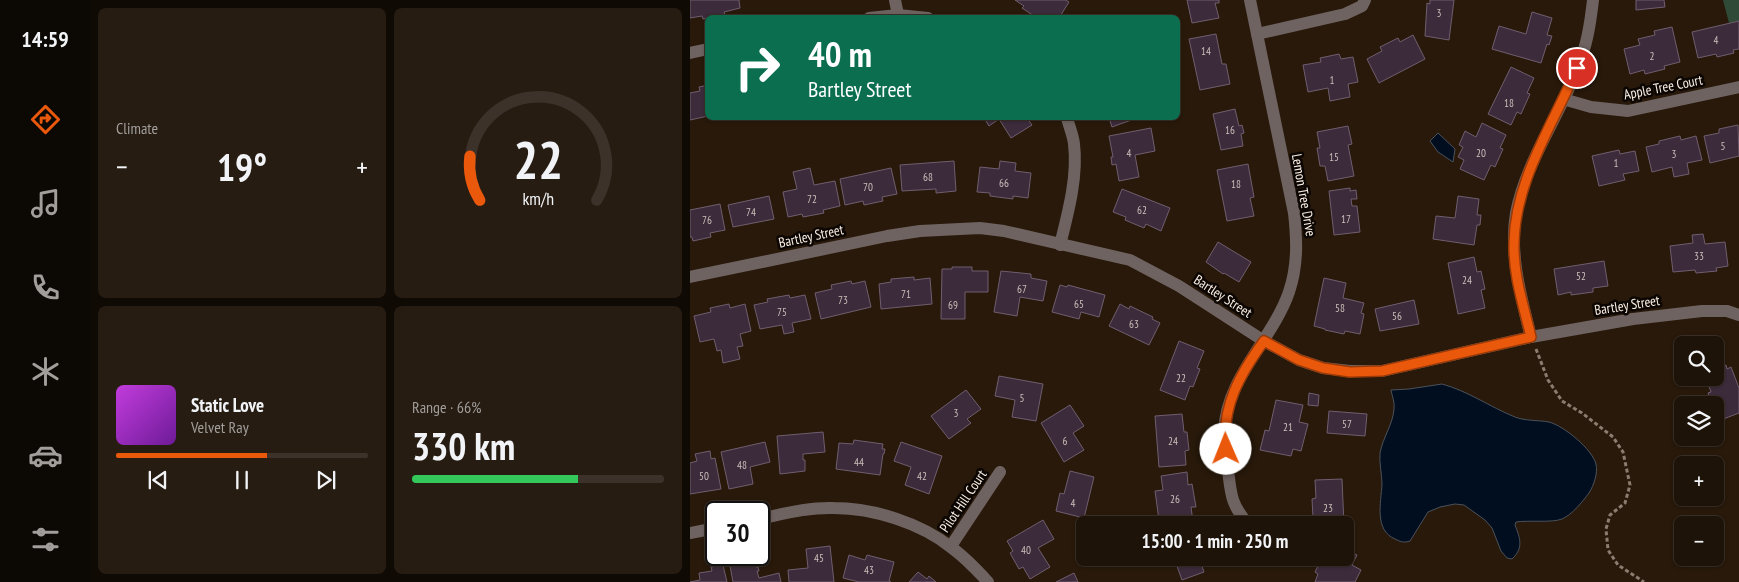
<!DOCTYPE html>
<html lang="en">
<head>
<meta charset="utf-8">
<style>
	body { margin:0; font-family:"PT Sans Narrow",sans-serif; background:#261c12; color:#f1f3f6; height:100vh; display:flex; flex-direction:column; font-size:19px; white-space:nowrap }
	* { box-sizing:border-box; margin:0 }
	p { font-size:16px; color:#a19e9c }
	.icon { flex:none; width:28px; height:28px; fill:none; stroke:currentColor; stroke-width:2; stroke-linecap:round; stroke-linejoin:round }
	.map { position:relative; flex:1; overflow:hidden }
	.drawer { display:flex; flex-direction:column; gap:8px; padding:8px; background:#100a04; width:600px }
	.drawer>* { flex:none }
	.banner { position:absolute; left:15px; top:15px; width:475px; height:105px; border-radius:8px; box-shadow:0 1px 4px #0004,0 0 0 1px #3c3229; background:#0b6e4f; color:#fff; overflow:hidden }
	.tools { position:absolute; left:984px; top:336px; display:grid; gap:10px }
	.tools a { display:grid; place-items:center; width:50px; height:50px; border-radius:8px; background:#1e1308; box-shadow:0 1px 4px #0004,0 0 0 1px #3c3229; font-size:25px }
	.speed { position:absolute; left:15px; top:501px; display:flex; gap:10px; font-size:25px; font-weight:700; text-align:center }
	.speed>* { display:grid; place-content:center; width:65px; height:65px; border-radius:50%; background:#1e1308; box-shadow:0 1px 4px #0004,0 0 0 1px #3c3229; line-height:1 }
	.speed .limit { border:2px solid #111; border-radius:8px; background:#fff; color:#111 }
	.pin { position:absolute; display:grid; place-items:center; width:42px; height:42px; color:#fff; margin:-21px; border:2px solid #fff; border-radius:50%; box-shadow:0 1px 5px #0007 }
	.me { position:absolute; width:55px; margin:-28px; rotate:359deg; stroke-linejoin:round; filter:drop-shadow(0 0 4px #0008) }
	.turn { display:flex; align-items:center; gap:18px; height:105px; padding:0 20px; font-size:22px }
	.turn .icon { width:65px; height:65px; stroke-width:2.5 }
	.turn b { display:block; font-size:35px; line-height:42px }
	.big { font-size:38px; font-weight:800; line-height:1.1 }
	.drawer .tile { flex:1; display:flex; flex-direction:column; justify-content:center; gap:8px; min-width:0; padding:0 18px; border-radius:8px; background:#261c12 }
	.drawer .dial { align-items:center; gap:0 }
	.dial svg { height:130px; overflow:visible; fill:none; stroke:#3c3229; stroke-width:7; stroke-linecap:round; text-anchor:middle }
	.dial text { fill:#f1f3f6; stroke:none }
	.song { display:flex; align-items:center; gap:15px }
	.cover { width:60px; height:60px; border-radius:8px; background:linear-gradient(135deg,hsl(290 70% 55%),hsl(280 70% 35%)) }
	.played { height:5px; border-radius:2px; background:linear-gradient(90deg,#ea580c 60%,#3c3229 60%) }
	.keys { display:flex; justify-content:space-around; direction:ltr }
	.heat { display:flex; justify-content:space-between; align-items:center; font-size:28px; direction:ltr }
	.charge { height:8px; border-radius:4px; background:linear-gradient(90deg,#34c759 66%,#3c3229 0) }
	.drawer .tiles { flex:1; display:grid; gap:8px; grid-template-columns:repeat(2,1fr) }
	.trip { position:absolute; left:386px; top:516px; width:278px; height:50px; border-radius:8px; background:#1e1308; box-shadow:0 1px 4px #0004,0 0 0 1px #3c3229; font-weight:800; line-height:50px; text-align:center }
	main { display:flex; flex:1; min-height:0 }
	.menu { display:flex; flex-direction:column; width:90px; justify-content:space-around; align-items:center; background:#0c0803; color:#a19e9c }
	.menu .icon { width:35px; height:35px }
	.menu .active { color:#ea580c }
	.menu b { font-size:22px; color:#f1f3f6 }
	.map>svg:first-child { display:block }
	.forest { fill:#304a38 }
	.water { fill:#000e1f; stroke:#4b525b }
	.building { fill:#3c2b3a; stroke:#705e6f }
	.lines { fill:none; stroke-linecap:round; stroke-linejoin:round }
	.path { stroke:#8a7c70; stroke-width:3; stroke-dasharray:4 2.5; stroke-linecap:butt }
	.minor { stroke:#6f6361; stroke-width:12 }
	.route-casing { stroke:#983908; stroke-width:12 }
	.route { stroke:#ea580c; stroke-width:9 }
	.labels { text-anchor:middle; dominant-baseline:central; stroke-width:5; stroke-linejoin:round; paint-order:stroke }
	.number-label { font-size:11px; fill:#cbbfbb }
	.street-label { font-size:14px; fill:#fbf0e6; stroke:#0c0602 }
</style>
</head>
<body>
<main>
<nav class="menu">
<b>14:59</b>
<svg class="icon active" aria-label="directions" viewBox="0 0 24 24"><path d="M12 3l9 9-9 9-9-9zM9 14v-3h6M13 9l2 2-2 2"/></svg>
<svg class="icon" aria-label="music" viewBox="0 0 24 24"><path d="M9 18V5l10-2v13"/><circle cx="6" cy="18" r="3"/><circle cx="16" cy="16" r="3"/></svg>
<svg class="icon" aria-label="phone" viewBox="0 0 24 24"><path d="M5 4h4l2 5-3 2q2 4 5 5l2-3 5 2v4C11 20 4 13 5 4z"/></svg>
<svg class="icon" aria-label="climate" viewBox="0 0 24 24"><path d="M12 3v18M4 7l16 10M4 17L20 7"/></svg>
<svg class="icon" aria-label="car" viewBox="0 0 24 24"><path d="M5 17H2v-5l4-1 3-4h7l3 4 3 1v5h-3M9 17h6M6 11h13"/><circle cx="7" cy="17" r="2"/><circle cx="17" cy="17" r="2"/></svg>
<svg class="icon" aria-label="filters" viewBox="0 0 24 24"><path d="M4 7h16M4 17h16"/><circle cx="9" cy="7" r="2"/><circle cx="15" cy="17" r="2"/></svg>
</nav>
<section class="drawer">
<div class="tiles">
<div class="tile"><p>Climate</p>
<div class="heat"><a>−</a><b class="big">19°</b><a>+</a></div>
</div>
<div class="tile dial"><svg viewBox="0 0 100 80">
<path d="M14 69A42 42 0 1 1 86 69"/>
<path d="M14 69A42 42 0 0 1 8 42" stroke="#ea580c"/>
<text x="50" y="56" font-size="32" font-weight="700">22</text>
<text x="50" y="72" font-size="11">km/h</text>
</svg></div>
<div class="tile">
<div class="song"><i class="cover"></i><div><b>Static Love</b><p>Velvet Ray</p></div></div>
<div class="played"></div>
<div class="keys"><svg class="icon" aria-label="previous" viewBox="0 0 24 24"><path d="M18 5L8 12l10 7zM5 5v14"/></svg><svg class="icon" aria-label="pause" viewBox="0 0 24 24"><path d="M8 5v14M16 5v14"/></svg><svg class="icon" aria-label="next" viewBox="0 0 24 24"><path d="M6 5l10 7-10 7zM19 5v14"/></svg></div>
</div>
<div class="tile"><p>Range · 66%</p><b class="big">330 km</b><div class="charge"></div></div>
</div>
</section>
<div class="map">
<svg width="1049" height="582" viewBox="0 0 1049 582">
	<rect width="100%" height="100%" fill="#28190a"/>
	<path class="forest" d="M1033,0H1049V21L1039,23Z"/>
	<g class="water">
		<path d="M748,133L765,149L763,162L748,152L740,141Z"/>
		<path d="M752,384C778,391 800,407 825,417C835,421 848,420 859,422C874,426 902,449 906,464C908,473 904,485 899,493C892,502 883,514 872,519C862,523 839,520 826,522L825,525C830,538 834,548 822,559L817,558L811,551L802,528L795,520L774,505L765,504L750,507L738,512L720,541C714,543 711,542 705,539C684,530 691,503 692,484C692,474 689,463 690,453C693,437 703,424 704,409C705,402 702,396 701,390L719,389Z"/>
	</g>
	<g class="building">
		<path d="M0,0H49L50,8L34,12L35,15L13,19L12,16L0,18Z"/>
		<path d="M325,0H376L379,2L369,18H354L350,15L349,18H347L332,8L334,6Z"/>
		<path d="M497,0H529V3H525L529,18L502,23Z"/>
		<path d="M740,0H764L759,40L735,36L737,3L740,4Z"/>
		<path d="M946,0H974L975,7L946,10Z"/>
		<path d="M842,12L862,18L857,35L862,36L859,45L857,44L851,63L802,49L809,26L836,34Z"/>
		<path d="M1049,21V49L1043,50L1044,53L1027,57L1026,54L1008,58L1002,32Z"/>
		<path d="M982,27L990,62L974,66L975,69L955,74L954,70L940,74L934,49L950,45L948,39L965,35L964,31Z"/>
		<path d="M526,34L532,64H536L540,84L510,90L499,39Z"/>
		<path d="M723,35L735,59L689,83L677,59L692,51L690,47L708,38L710,42Z"/>
		<path d="M649,54L651,59L663,57L668,82L658,84L660,97L640,101L638,88L618,92L613,65L631,62L630,58Z"/>
		<path d="M821,67L844,78L837,93L840,94L831,114L827,112L821,125L798,114Z"/>
		<path d="M18,85V116L0,120V93L10,91L9,87Z"/>
		<path d="M545,109L549,126L552,125L554,133L551,134L553,146L531,150L523,114Z"/>
		<path d="M294,118H337L342,125L321,138L309,119L299,126Z"/>
		<path d="M419,118H447L422,127Z"/>
		<path d="M792,123L816,135L810,148L813,149L805,167L801,165L794,180L770,169L774,160L768,157L773,147L769,145L775,131L786,137Z"/>
		<path d="M1048,125L1049,156L1020,163L1014,136L1029,133V129Z"/>
		<path d="M658,126L662,144L658,145L664,176L638,181L635,166H630L627,148H630L627,132Z"/>
		<path d="M461,128L465,151L445,155L449,177L429,181L426,164L422,165L421,157H423L419,136Z"/>
		<path d="M990,136L991,140L1006,136L1012,160L997,163L999,174L984,177L982,167L962,172L956,147L969,144V141Z"/>
		<path d="M929,150L930,154L945,151L949,171L933,174L935,180L909,186L902,156Z"/>
		<path d="M264,161L266,191L246,193V189L212,191L210,165Z"/>
		<path d="M310,161L326,163L325,171L341,173L338,198L323,196V199L300,196V193L287,192L290,167L309,169Z"/>
		<path d="M558,164L564,197L560,198L564,216L537,221L527,170Z"/>
		<path d="M120,168L124,185L145,181L150,206L133,210L134,213L113,217L112,214L98,217L93,192L107,189L103,172Z"/>
		<path d="M201,168L207,194L192,197L193,201L174,205L173,201L155,205L150,179Z"/>
		<path d="M660,188V191L666,190L667,199H661L662,206H667L670,232L644,235L639,191Z"/>
		<path d="M432,189L480,208L471,231L456,224L454,228L435,220L436,217L423,212Z"/>
		<path d="M79,196L84,219L43,227L38,205Z"/>
		<path d="M768,196L789,199L787,215H791L790,225H787L784,245L743,239L746,216L765,218Z"/>
		<path d="M30,204L35,230L20,233L21,237L3,241L2,237H0V210Z"/>
		<path d="M1013,234L1015,244L1035,242L1038,266L1026,268L1027,271L1006,273L1005,270L983,272L980,246L1003,243L1002,235Z"/>
		<path d="M528,242L561,262L549,282L534,273L533,274L516,262Z"/>
		<path d="M784,257L787,272L791,271L795,289L791,290L795,308L768,314L758,263Z"/>
		<path d="M914,261L918,286L903,288V292L881,295V292L868,295L864,269Z"/>
		<path d="M262,267H282V271H298V292H275V319H251L252,269H262Z"/>
		<path d="M311,271L341,274V278L357,281L353,301L330,297L327,316L304,312Z"/>
		<path d="M224,277V280L240,278L242,304L191,309L189,284L201,282V279Z"/>
		<path d="M634,278L656,283L653,298L674,303L671,313L674,314L670,334L655,331L654,334L635,330V329L624,326Z"/>
		<path d="M161,281L162,284L175,281L181,307L131,319L125,293L142,289L141,285Z"/>
		<path d="M370,285L377,287L378,285L415,295L409,317L391,312L389,319L362,312Z"/>
		<path d="M99,295L100,298L115,295L121,319L102,323L104,332L94,334L92,325L70,329L64,305L78,302L77,299Z"/>
		<path d="M724,300L729,324L690,331L685,309Z"/>
		<path d="M39,304L40,308L55,304L61,331L50,334L53,346L47,347L50,359L33,363L31,350L27,351L24,339L10,342L4,316L21,312L20,308Z"/>
		<path d="M430,304L439,309L440,306L463,317L462,319L470,323L459,345L419,326Z"/>
		<path d="M489,341L514,351L507,368L510,369L503,387L500,386L495,400L470,390Z"/>
		<path d="M1036,365L1037,369L1041,367L1049,388V413L1028,421L1025,413V405H1022L1018,393L1021,392L1016,378H1025V369Z"/>
		<path d="M309,376L353,384L346,421L322,417L325,400L305,396Z"/>
		<path d="M276,390L291,409L277,419L281,423L259,439L241,416Z"/>
		<path d="M619,393L629,395L628,406L618,405Z"/>
		<path d="M586,400L613,405L609,422L618,424L611,451L603,449L601,456L570,450L575,430L579,431Z"/>
		<path d="M380,405L394,426L383,433L394,450L374,462L351,423Z"/>
		<path d="M639,411L677,414L675,436L637,433Z"/>
		<path d="M492,414L494,432H497L499,450L495,451L496,465L469,467L465,416Z"/>
		<path d="M133,432L135,452L113,454V460H115V471L90,474L87,436Z"/>
		<path d="M164,440L193,444L192,449H195L194,454H193L190,475L146,469L149,443L163,444Z"/>
		<path d="M75,442L80,462L60,467L63,484L39,489L31,452Z"/>
		<path d="M211,442L252,456L239,494L215,485L221,467L204,461Z"/>
		<path d="M20,451L21,459L25,458L31,489L0,494V463L7,461L5,454Z"/>
		<path d="M380,471L404,477L394,518L366,511L370,493L374,494Z"/>
		<path d="M497,472L498,485L502,484L506,507H501L503,522L478,525L477,519L469,520L465,491L473,490L471,476Z"/>
		<path d="M652,479L654,525H627V517H623L622,499L626,498L625,480Z"/>
		<path d="M353,520L364,539L348,548L360,567L340,579L333,567L329,569L320,553L323,551L317,541Z"/>
		<path d="M140,546L144,582H99L98,570L118,568L116,549Z"/>
		<path d="M655,549L667,555L662,565L671,570L665,582H625L628,574L625,572L632,558H655Z"/>
		<path d="M159,555L175,560L177,555L204,562L199,581L201,582H169L153,578Z"/>
		<path d="M484,558H509L514,572L492,580Z"/>
		<path d="M65,560L66,567H68L69,571H67L69,578L89,573L91,582H43L40,566Z"/>
		<path d="M33,565L37,582H0L10,580L9,573L22,571L21,567Z"/>
		<path d="M228,572L237,579L239,576L246,582H219Z"/>
		<path d="M384,573L388,582H366Z"/>
	</g>
	<g class="lines">
		<path class="path" d="M846,349L858,380L872,401L892,413L923,437L933,452L940,485L935,503L920,515L916,529L918,550L928,565L954,582"/>
		<g class="minor">
			<path d="M205,0L208,15"/>
			<path d="M179,18L208,15L238,18"/>
			<path d="M567,34L655,14L672,6L675,0"/>
			<path d="M0,53L18,49"/>
			<path d="M873,99L901,107L938,111L1049,87"/>
			<path d="M370,245C378,213 388,177 384,144C383,135 379,126 377,118"/>
			<path d="M0,277L197,236L230,231L290,228L314,231L440,260L489,286L574,341L609,360L633,368L660,371H692L841,337L943,319L1012,311H1037L1049,315"/>
			<path d="M841,337C831,297 819,255 826,213C837,156 876,108 893,52C899,36 901,17 903,0"/>
			<path d="M69,519C93,514 119,507 144,508C183,508 231,523 262,548C276,558 287,570 298,582"/>
			<path d="M559,525C541,505 541,495 538,470C536,458 533,444 534,432C536,377 582,341 599,292C608,265 607,240 604,213L560,0"/>
			<path d="M0,533L26,528"/>
			<path d="M261,546L310,472"/>
		</g>
	</g>
	<g class="lines">
		<defs>
			<path id="route" d="M536,449C531,407 550,374 574,341L609,360L633,368L660,372L692,371L841,337C834,307 823,275 824,243C825,180 863,125 887,68"/>
		</defs>
		<use href="#route" class="route-casing"/>
		<use href="#route" class="route"/>
	</g>
	<g class="labels">
		<g class="number-label">
			<text x="749" y="13">3</text>
			<text x="1026" y="40">4</text>
			<text x="516" y="51">14</text>
			<text x="962" y="56">2</text>
			<text x="642" y="80">1</text>
			<text x="819" y="103">18</text>
			<text x="540" y="130">16</text>
			<text x="1033" y="146">5</text>
			<text x="439" y="153">4</text>
			<text x="791" y="153">20</text>
			<text x="984" y="154">3</text>
			<text x="644" y="157">15</text>
			<text x="926" y="163">1</text>
			<text x="238" y="177">68</text>
			<text x="314" y="183">66</text>
			<text x="546" y="184">18</text>
			<text x="178" y="187">70</text>
			<text x="122" y="199">72</text>
			<text x="452" y="210">62</text>
			<text x="61" y="212">74</text>
			<text x="656" y="219">17</text>
			<text x="17" y="220">76</text>
			<text x="1009" y="256">33</text>
			<text x="891" y="276">52</text>
			<text x="777" y="280">24</text>
			<text x="332" y="289">67</text>
			<text x="216" y="294">71</text>
			<text x="153" y="300">73</text>
			<text x="389" y="304">65</text>
			<text x="263" y="305">69</text>
			<text x="650" y="308">58</text>
			<text x="92" y="312">75</text>
			<text x="707" y="316">56</text>
			<text x="444" y="324">63</text>
			<text x="491" y="378">22</text>
			<text x="332" y="398">5</text>
			<text x="266" y="413">3</text>
			<text x="657" y="424">57</text>
			<text x="598" y="427">21</text>
			<text x="375" y="441">6</text>
			<text x="483" y="441">24</text>
			<text x="169" y="462">44</text>
			<text x="52" y="465">48</text>
			<text x="14" y="476">50</text>
			<text x="232" y="476">42</text>
			<text x="485" y="499">26</text>
			<text x="383" y="503">4</text>
			<text x="638" y="508">23</text>
			<text x="336" y="550">40</text>
			<text x="129" y="558">45</text>
			<text x="179" y="570">43</text>
		</g>
		<g class="street-label">
			<text transform="translate(973 87) rotate(-11)">Apple Tree Court</text>
			<text transform="translate(614 195) rotate(80)">Lemon Tree Drive</text>
			<text transform="translate(121 236) rotate(-12)">Bartley Street</text>
			<text transform="translate(533 296) rotate(33)">Bartley Street</text>
			<text transform="translate(937 305) rotate(-9)">Bartley Street</text>
			<text transform="translate(273 501) rotate(-56)">Pilot Hill Court</text>
		</g>
	</g>
</svg>
<div class="tools">
<a><svg class="icon" aria-label="search" viewBox="0 0 24 24"><circle cx="10" cy="10" r="6"/><path d="M15 15l6 6"/></svg></a>
<a><svg class="icon" aria-label="layers" viewBox="0 0 24 24"><path d="M12 4l9 5-9 5-9-5zM3 14l9 5 9-5"/></svg></a>
<a>+</a>
<a>−</a>
</div>
<div class="speed"><div class="limit">30</div></div>
<div class="pin" style="left:887px;top:68px;background:#d93025"><svg class="icon" aria-label="arrive" viewBox="0 0 24 24"><path d="M6 21V4h12l-3 4 3 4H6"/></svg></div>
<svg class="me" style="left:536px;top:449px" viewBox="-20 -20 40 40"><circle r="19" fill="#fff"/><path d="M0-13L10 11 0 6-10 11z" fill="#ea580c"/></svg>
<div class="trip">15:00 · 1 min · 250 m</div>
<div class="banner">
<div class="turn"><svg class="icon" aria-label="right" viewBox="0 0 24 24"><path d="M7 20v-9h11M14 6l5 5-5 5"/></svg><div><b>40 m</b>Bartley Street</div></div>
</div>
</div>
</main>
</body>
</html>
